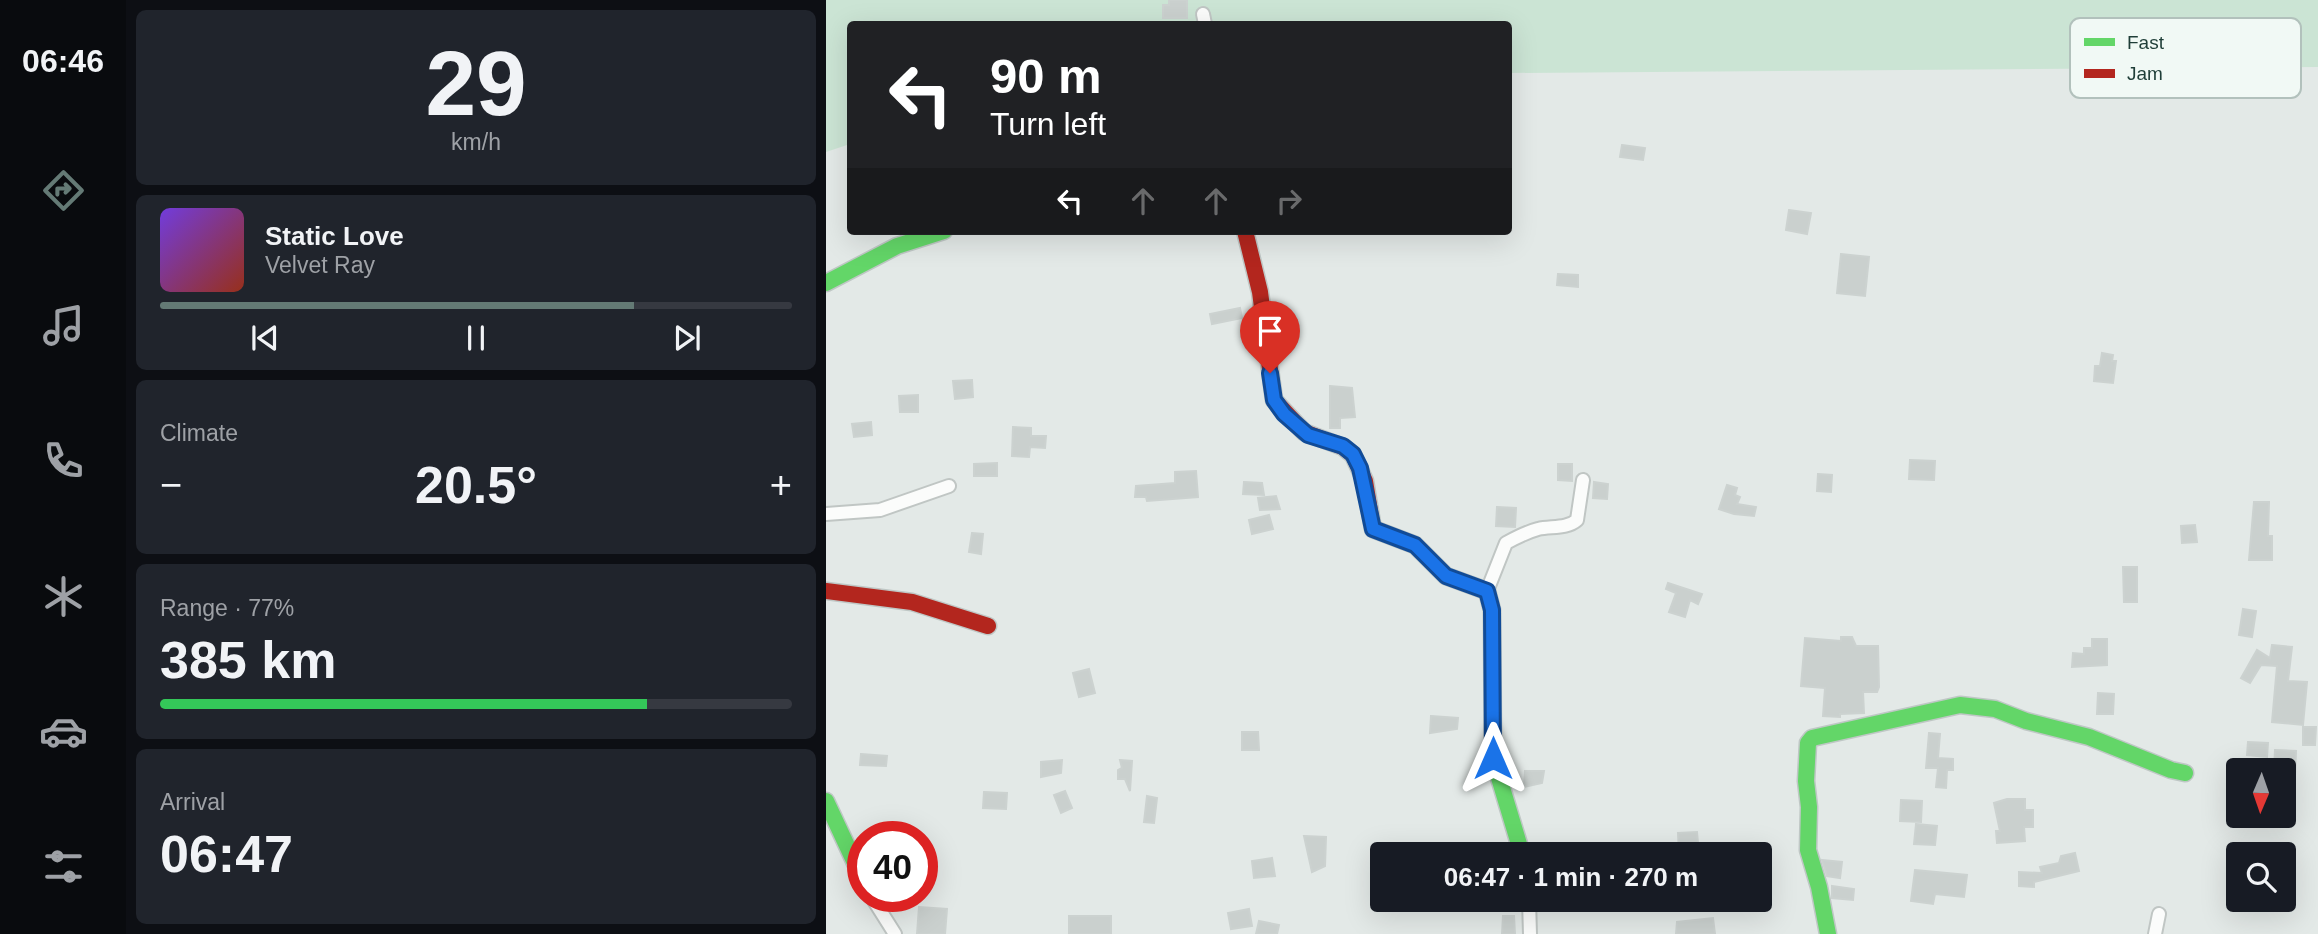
<!DOCTYPE html>
<html lang="en">
<head>
<meta charset="utf-8">
<style>
	body { margin:0; font-family:Helvetica,sans-serif; background:#20242c; color:#f1f3f6; height:100vh; display:flex; flex-direction:column; font-size:26px; white-space:nowrap }
	* { box-sizing:border-box; margin:0 }
	p { font-size:23px; color:#9ea1a6 }
	.icon { flex:none; width:38px; height:38px; fill:none; stroke:currentColor; stroke-width:2; stroke-linecap:round; stroke-linejoin:round }
	.map { position:relative; flex:1; overflow:hidden }
	.details { display:flex; flex-direction:column; gap:10px; padding:10px; background:#0d0f14; width:700px }
	.details>* { flex:none }
	.guide { position:absolute; left:21px; top:21px; width:665px; height:214px; border-radius:7px; box-shadow:0 7px 28px #0002; background:#202124; color:#fff; overflow:hidden }
	.needle { width:46px; rotate:182deg }
	.fabs { position:absolute; left:1400px; top:758px; display:grid; gap:14px }
	.fabs a { display:grid; place-items:center; width:70px; height:70px; border-radius:7px; background:#171b24; box-shadow:0 7px 28px #0002; font-size:35px }
	.speed { position:absolute; left:21px; top:821px; display:flex; gap:14px; font-size:35px; font-weight:700; text-align:center }
	.speed>* { display:grid; place-content:center; width:91px; height:91px; border-radius:50%; background:#171b24; box-shadow:0 7px 28px #0002; line-height:1 }
	.speed .limit { border:10px solid #d22; background:#fff; color:#111 }
	.pin { position:absolute; display:grid; place-items:center; width:60px; height:60px; color:#fff; margin:-72px -30px; border-radius:50% 50% 50% 0; rotate:-45deg; box-shadow:0 0 7px #0007 }
	.pin .icon { rotate:45deg }
	.me { position:absolute; width:77px; margin:-38px; rotate:0deg; stroke-linejoin:round; filter:drop-shadow(0 0 5px #0008) }
	.turn { display:flex; align-items:center; gap:24px; height:147px; padding:0 28px; font-size:32px }
	.turn .icon { width:91px; height:91px; stroke-width:2.5 }
	.turn b { display:block; font-size:49px; line-height:60px }
	.lanes { display:flex; align-items:center; height:66px; padding:0 28px; background:#0003; justify-content:center; gap:35px; direction:ltr }
	.lanes .off { opacity:.35 }
	.big { font-size:52px; font-weight:700; line-height:1.1 }
	.details .widget { flex:1; display:flex; flex-direction:column; justify-content:center; gap:10px; min-width:0; padding:0 24px; border-radius:10px; background:#20242c }
	.details .dial { align-items:center; gap:0 }
	.dial b { font-size:91px; line-height:1 }
	.song { display:flex; align-items:center; gap:21px }
	.cover { width:84px; height:84px; border-radius:10px; background:linear-gradient(135deg,hsl(260 70% 55%),hsl(10 70% 35%)) }
	.played { height:7px; border-radius:4px; background:linear-gradient(90deg,#647a75 75%,#363941 75%) }
	.keys { display:flex; justify-content:space-around; direction:ltr }
	.heat { display:flex; justify-content:space-between; align-items:center; font-size:38px; direction:ltr }
	.charge { height:10px; border-radius:5px; background:linear-gradient(90deg,#34c759 77%,#363941 0) }
	.trip { position:absolute; left:544px; top:842px; width:402px; height:70px; border-radius:7px; background:#171b24; box-shadow:0 7px 28px #0002; font-weight:700; line-height:70px; text-align:center }
	main { display:flex; flex:1; min-height:0 }
	.menu { display:flex; flex-direction:column; width:126px; justify-content:space-around; align-items:center; background:#090b0e; color:#9ea1a6 }
	.menu .icon { width:49px; height:49px }
	.menu .current { color:#647a75 }
	.menu b { font-size:32px; color:#f1f3f6 }
	.map>svg:first-child { display:block }
	.green { fill:#cbe4d4 }
	.building { fill:#cad0ce; stroke:#ccd2d0; stroke-width:2 }
	.lines { fill:none; stroke-linecap:round; stroke-linejoin:round }
	.street-casing { stroke:#c0c6c4; stroke-width:16 }
	.fast-casing { stroke:#bfc7c5; stroke-width:19 }
	.jam-casing { stroke:#bfc7c5; stroke-width:19 }
	.street { stroke:#fbfcfb; stroke-width:12 }
	.fast { stroke:#63d668; stroke-width:16 }
	.jam { stroke:#b3261e; stroke-width:16 }
	.route-casing { stroke:#114b97; stroke-width:18 }
	.route { stroke:#1a73e8; stroke-width:12 }
	.key { fill:#f1f9f5; stroke:#b2c1bc; stroke-width:2 }
	.key-label { font-size:19px; fill:#1f3e38 }
</style>
</head>
<body>
<main>
<nav class="menu">
<b>06:46</b>
<svg class="icon current" aria-label="directions" viewBox="0 0 24 24"><path d="M12 3l9 9-9 9-9-9zM9 14v-3h6M13 9l2 2-2 2"/></svg>
<svg class="icon" aria-label="music" viewBox="0 0 24 24"><path d="M9 18V5l10-2v13"/><circle cx="6" cy="18" r="3"/><circle cx="16" cy="16" r="3"/></svg>
<svg class="icon" aria-label="phone" viewBox="0 0 24 24"><path d="M5 4h4l2 5-3 2q2 4 5 5l2-3 5 2v4C11 20 4 13 5 4z"/></svg>
<svg class="icon" aria-label="climate" viewBox="0 0 24 24"><path d="M12 3v18M4 7l16 10M4 17L20 7"/></svg>
<svg class="icon" aria-label="car" viewBox="0 0 24 24"><path d="M5 17H2v-5l4-1 3-4h7l3 4 3 1v5h-3M9 17h6M6 11h13"/><circle cx="7" cy="17" r="2"/><circle cx="17" cy="17" r="2"/></svg>
<svg class="icon" aria-label="filters" viewBox="0 0 24 24"><path d="M4 7h16M4 17h16"/><circle cx="9" cy="7" r="2"/><circle cx="15" cy="17" r="2"/></svg>
</nav>
<section class="details">
<div class="widget dial"><b>29</b><p>km/h</p></div>
<div class="widget">
<div class="song"><i class="cover"></i><div><b>Static Love</b><p>Velvet Ray</p></div></div>
<div class="played"></div>
<div class="keys"><svg class="icon" aria-label="previous" viewBox="0 0 24 24"><path d="M18 5L8 12l10 7zM5 5v14"/></svg><svg class="icon" aria-label="pause" viewBox="0 0 24 24"><path d="M8 5v14M16 5v14"/></svg><svg class="icon" aria-label="next" viewBox="0 0 24 24"><path d="M6 5l10 7-10 7zM19 5v14"/></svg></div>
</div>
<div class="widget"><p>Climate</p>
<div class="heat"><a>−</a><b class="big">20.5°</b><a>+</a></div>
</div>
<div class="widget"><p>Range · 77%</p><b class="big">385 km</b><div class="charge"></div></div>
<div class="widget"><p>Arrival</p><b class="big">06:47</b></div>
</section>
<div class="map">
<svg width="1492" height="934" viewBox="0 0 1492 934">
	<rect width="100%" height="100%" fill="#e3e9e7"/>
	<path class="green" d="M0,0H1492V67L683,73L682,24H24V144L0,152Z"/>
	<g class="building">
		<path d="M343,0H361V18H337V5H343Z"/>
		<path d="M796,145L819,148L817,160L794,157Z"/>
		<path d="M963,210L985,213L981,234L960,230Z"/>
		<path d="M1015,254L1043,257L1039,296L1011,293Z"/>
		<path d="M732,274L752,275V287L731,285Z"/>
		<path d="M414,308L416,318L386,324L384,314Z"/>
		<path d="M1276,353L1287,355L1286,361H1290L1287,383L1268,381L1269,366H1274Z"/>
		<path d="M146,380L147,397L129,399L127,381Z"/>
		<path d="M504,386L526,388L529,417L514,418V428H504Z"/>
		<path d="M92,395V412H74L73,396Z"/>
		<path d="M45,422L46,435L28,437L26,424Z"/>
		<path d="M187,427L205,428V436H220L219,448L204,447L203,457L186,456Z"/>
		<path d="M1084,460L1109,461L1108,480L1083,479Z"/>
		<path d="M171,463V476H148V464Z"/>
		<path d="M732,464H746V481L732,480Z"/>
		<path d="M370,471L372,497L321,501L320,497H309L310,486L349,483V472Z"/>
		<path d="M992,474L1006,475L1005,492L991,491Z"/>
		<path d="M418,482L436,483L438,495L417,494Z"/>
		<path d="M768,482L782,484L781,499L767,498Z"/>
		<path d="M901,485L911,488L909,495L914,497L911,504L930,507L928,516L908,514L893,509Z"/>
		<path d="M450,496L454,509L434,510L432,498Z"/>
		<path d="M1428,502H1443L1442,536H1446V560H1423Z"/>
		<path d="M671,507L690,508L689,527L670,526Z"/>
		<path d="M443,515L447,529L426,534L423,520Z"/>
		<path d="M1369,525L1371,542L1356,543L1355,526Z"/>
		<path d="M146,533L157,534L155,554L143,552Z"/>
		<path d="M1297,567H1311V602H1298Z"/>
		<path d="M842,583L876,594L872,604L864,600L859,617L843,612L850,593L840,589Z"/>
		<path d="M1417,609L1430,611L1426,637L1413,635Z"/>
		<path d="M1015,637H1026L1030,646H1052L1053,687L1051,692H1037L1038,713L1014,714V717L997,716L999,688L975,686L979,638L1015,641Z"/>
		<path d="M1266,639H1281V665L1246,667L1247,653L1258,654V648H1266Z"/>
		<path d="M1446,645L1466,647L1462,681L1481,682L1477,725L1446,722L1451,666L1435,665L1424,683L1415,678L1431,650L1444,658Z"/>
		<path d="M263,669L269,693L253,697L247,673Z"/>
		<path d="M1272,693L1288,694L1287,714H1271Z"/>
		<path d="M605,716L632,718L631,729L604,733Z"/>
		<path d="M1477,727H1490L1489,745H1477Z"/>
		<path d="M416,732H432L433,750H416Z"/>
		<path d="M1103,733L1114,734L1112,758L1127,759V770H1121L1120,788L1110,787L1112,768H1100Z"/>
		<path d="M1422,742L1442,743L1441,757L1421,755Z"/>
		<path d="M1449,750L1470,751L1469,776L1458,775V770H1448Z"/>
		<path d="M35,754L61,756L60,766L34,765Z"/>
		<path d="M236,760L235,773L215,777V762Z"/>
		<path d="M294,760L306,761L304,791L299,779H292V770L296,768Z"/>
		<path d="M699,771H718L716,783L698,787Z"/>
		<path d="M239,791L246,808L235,813L228,795Z"/>
		<path d="M158,792L181,793L180,809L157,808Z"/>
		<path d="M321,796L331,798L328,823L318,822Z"/>
		<path d="M1181,799H1199V810H1207V827H1198L1199,841L1171,843L1170,831H1174L1168,803Z"/>
		<path d="M1075,800L1096,801L1095,822L1074,821Z"/>
		<path d="M1090,824L1111,826L1109,845L1088,844Z"/>
		<path d="M871,832L873,854H853L852,833Z"/>
		<path d="M478,836L500,837L499,866L486,872Z"/>
		<path d="M1249,853L1253,871L1208,882V887L1193,886V872L1216,873L1214,867L1233,863L1235,856Z"/>
		<path d="M446,858L449,876L428,878L426,861Z"/>
		<path d="M996,860L1016,862L1014,878L1001,876Z"/>
		<path d="M1089,870L1141,875L1138,897L1109,894L1107,904L1085,901Z"/>
		<path d="M1006,886L1028,889L1027,900L1006,898Z"/>
		<path d="M93,907L121,909L119,934H91Z"/>
		<path d="M423,909L426,926L405,929L402,913Z"/>
		<rect x="243" y="916" width="42" height="18"/>
		<path d="M677,916H688L689,934H676Z"/>
		<path d="M887,918L889,934H850L851,922Z"/>
		<path d="M433,921L453,925L451,934H430Z"/>
	</g>
	<g class="lines">
		<defs>
			<g id="street">
				<path d="M377,14L379,24"/>
				<path d="M0,514L54,510L123,486"/>
				<path d="M661,591L680,543C691,537 701,532 712,529C725,526 741,529 751,520L757,480"/>
				<path d="M45,896L69,934"/>
				<path d="M703,900L704,934"/>
				<path d="M1329,934L1333,914"/>
			</g>
			<g id="fast">
				<path d="M0,283L71,246L118,231"/>
				<path d="M595,551L620,576L661,591L666,610L667,758L696,854"/>
				<path d="M0,801L37,880"/>
				<path d="M1002,934L993,887L982,850L983,807L980,781L982,743L986,738L1134,705L1169,709L1200,721L1263,737L1345,770L1359,773"/>
			</g>
			<g id="jam">
				<path d="M419,231L434,292L448,400L478,432L517,447L527,455L539,481L547,529L589,545L595,551"/>
				<path d="M0,591L86,602L162,626"/>
			</g>
		</defs>
		<use href="#street" class="street-casing"/>
		<use href="#fast" class="fast-casing"/>
		<use href="#jam" class="jam-casing"/>
		<use href="#street" class="street"/>
		<use href="#fast" class="fast"/>
		<use href="#jam" class="jam"/>
	</g>
	<g class="lines">
		<defs>
			<path id="route" d="M444,373L448,400L458,414L482,435L517,446L527,454L534,468L547,529L589,545L620,576L661,591L666,610L667,758"/>
		</defs>
		<use href="#route" class="route-casing"/>
		<use href="#route" class="route"/>
	</g>
	<rect x="1244" y="18" width="231" height="80" rx="10" class="key"/>
	<rect x="1258" y="38" width="31" height="8" fill="#63d668"/>
	<rect x="1258" y="69" width="31" height="9" fill="#b3261e"/>
	<g class="key-label">
		<text x="1301" y="49">Fast</text>
		<text x="1301" y="80">Jam</text>
	</g>
</svg>
<div class="fabs">
<a><svg class="needle" viewBox="-14 -14 28 28"><path d="M0-13l5 13h-10z" fill="#e53935"/><path d="M0 13l5-13h-10z" fill="#9ea1a6"/></svg></a>
<a><svg class="icon" aria-label="search" viewBox="0 0 24 24"><circle cx="10" cy="10" r="6"/><path d="M15 15l6 6"/></svg></a>
</div>
<div class="speed"><div class="limit">40</div></div>
<div class="pin" style="left:444px;top:373px;background:#d93025"><svg class="icon" aria-label="arrive" viewBox="0 0 24 24"><path d="M6 21V4h12l-3 4 3 4H6"/></svg></div>
<svg class="me" style="left:667px;top:758px" viewBox="-20 -20 40 40"><path d="M0-17L14 15 0 8-14 15z" fill="#1a73e8" stroke="#fff" stroke-width="4"/></svg>
<div class="trip">06:47 · 1 min · 270 m</div>
<div class="guide">
<div class="turn"><svg class="icon" aria-label="left" viewBox="0 0 24 24"><path d="M17 20v-9H6M10 6l-5 5 5 5"/></svg><div><b>90 m</b>Turn left</div></div>
<div class="lanes"><svg class="icon" aria-label="left" viewBox="0 0 24 24"><path d="M17 20v-9H6M10 6l-5 5 5 5"/></svg><svg class="icon off" aria-label="ahead" viewBox="0 0 24 24"><path d="M12 20V5M6 11l6-6 6 6"/></svg><svg class="icon off" aria-label="ahead" viewBox="0 0 24 24"><path d="M12 20V5M6 11l6-6 6 6"/></svg><svg class="icon off" aria-label="right" viewBox="0 0 24 24"><path d="M7 20v-9h11M14 6l5 5-5 5"/></svg></div>
</div>
</div>
</main>
</body>
</html>
